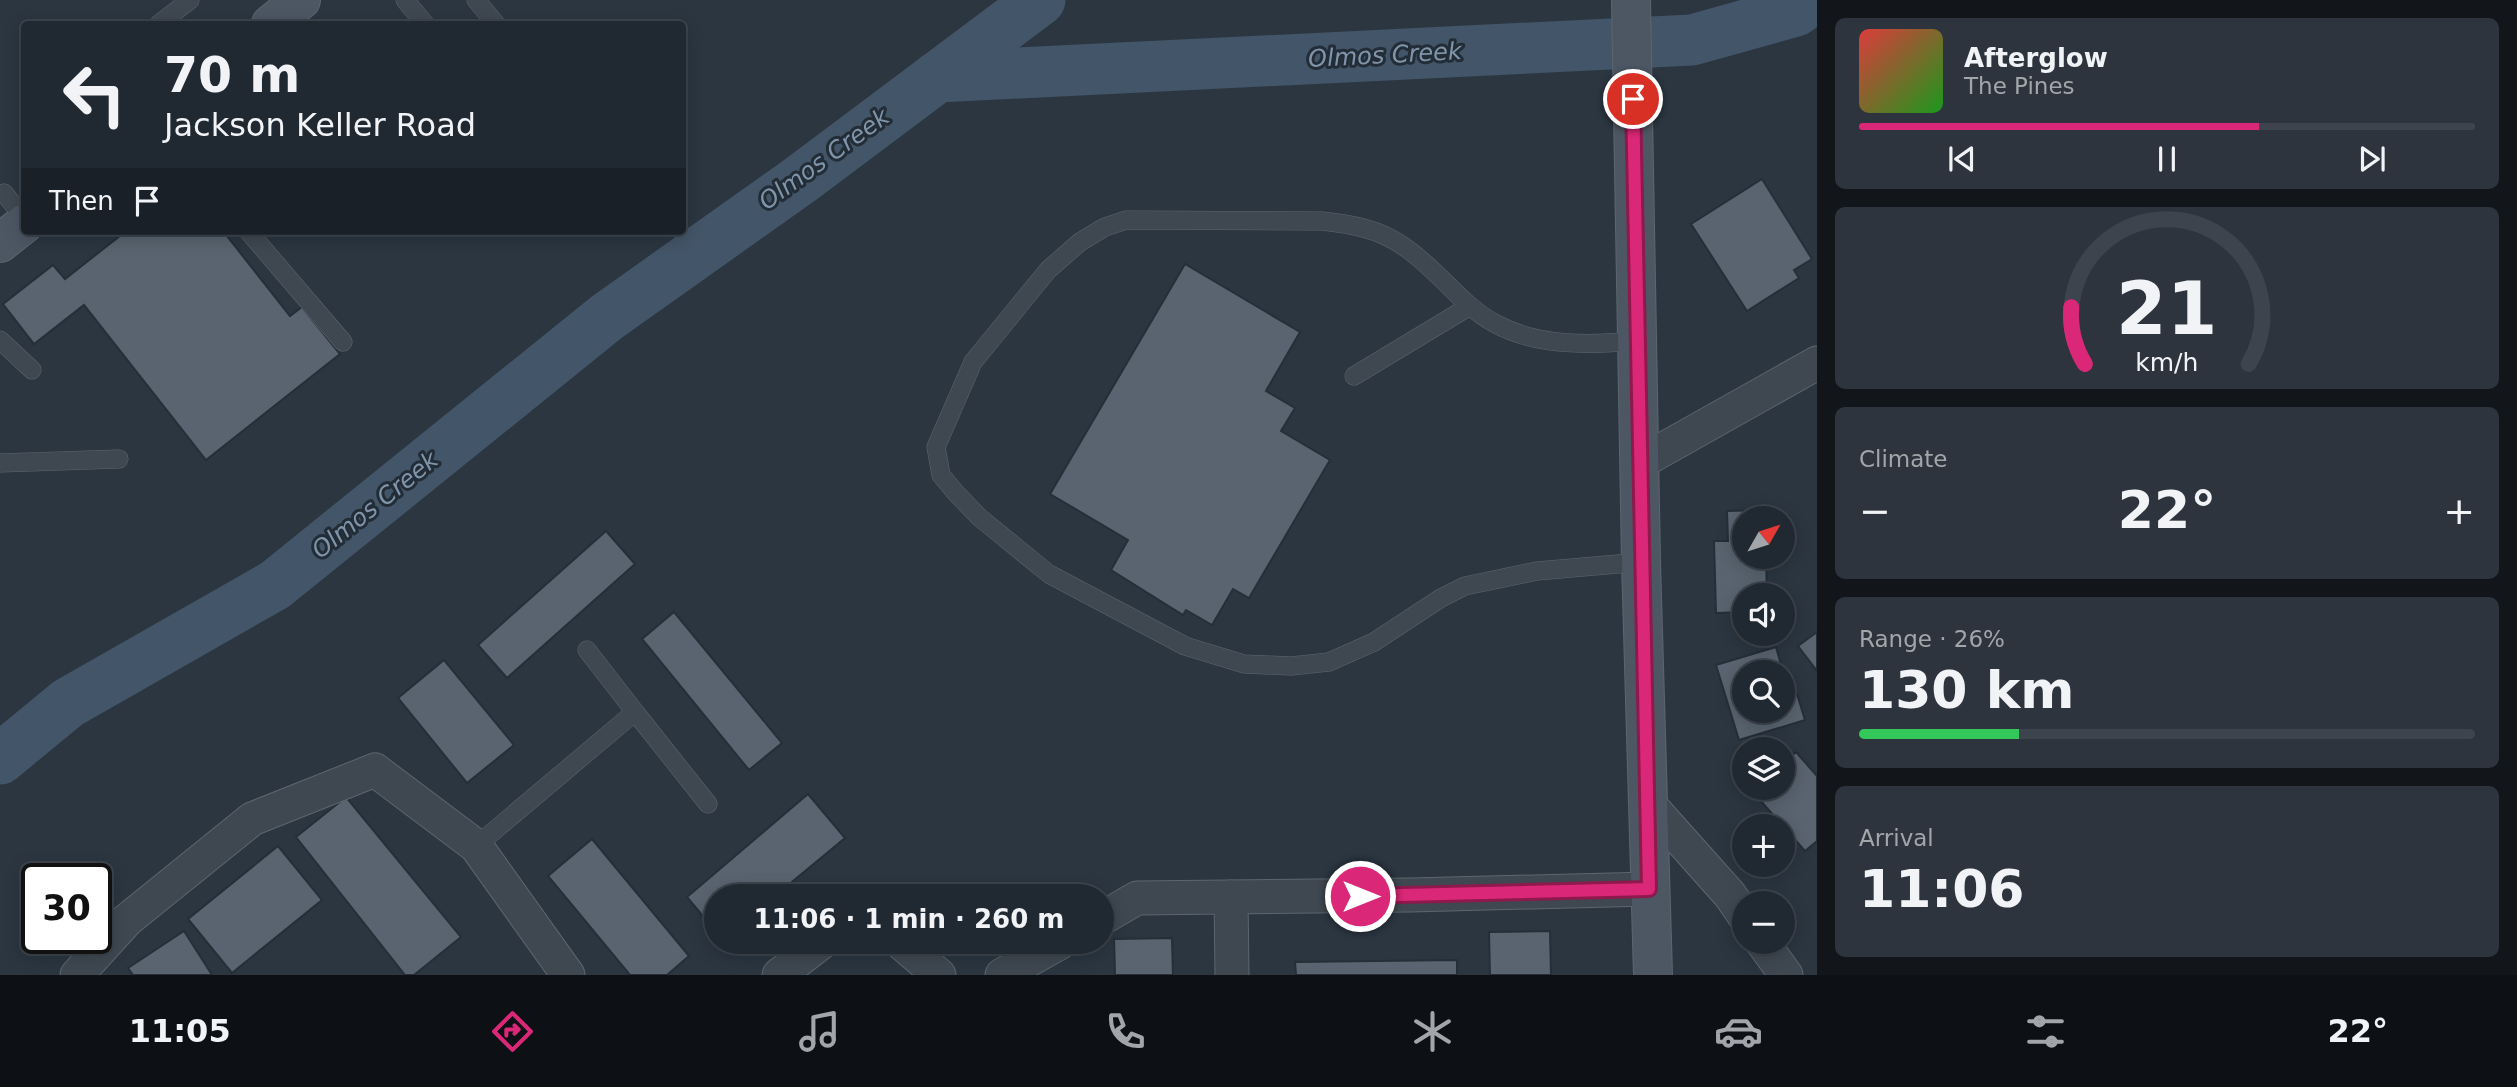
<!DOCTYPE html>
<html lang="en">
<head>
<meta charset="utf-8">
<style>
	body { margin:0; font-family:"DejaVu Sans",sans-serif; background:#2d343d; color:#f1f3f6; height:100vh; display:flex; flex-direction:column; font-size:26px; white-space:nowrap }
	* { box-sizing:border-box; margin:0 }
	p { font-size:23px; color:#a2a6ab }
	.icon { flex:none; width:38px; height:38px; fill:none; stroke:currentColor; stroke-width:2; stroke-linecap:round; stroke-linejoin:round }
	.map { position:relative; flex:1; overflow:hidden }
	.panel { display:flex; flex-direction:column; gap:18px; padding:18px; background:#12161b; width:700px }
	.panel>* { flex:none }
	.hud { position:absolute; left:21px; top:21px; width:665px; height:214px; border-radius:7px; box-shadow:0 4px 18px #0003,0 0 0 2px #3d444d; background:#202831; color:#f1f3f6; overflow:hidden }
	.needle { width:46px; rotate:51deg }
	.buttons { position:absolute; left:1732px; top:506px; display:grid; gap:14px }
	.buttons a { display:grid; place-items:center; width:63px; height:63px; border-radius:50%; background:#202831; box-shadow:0 4px 18px #0003,0 0 0 2px #3d444d; font-size:35px }
	.speed { position:absolute; left:21px; top:863px; display:flex; gap:14px; font-size:35px; font-weight:700; text-align:center }
	.speed>* { display:grid; place-content:center; width:91px; height:91px; border-radius:50%; background:#202831; box-shadow:0 4px 18px #0003,0 0 0 2px #3d444d; line-height:1 }
	.speed .limit { border:4px solid #111; border-radius:10px; background:#fff; color:#111 }
	.pin { position:absolute; display:grid; place-items:center; width:60px; height:60px; color:#fff; margin:-30px; border:4px solid #fff; border-radius:50%; box-shadow:0 2px 7px #0007 }
	.me { position:absolute; width:77px; margin:-38px; rotate:90deg; stroke-linejoin:round; filter:drop-shadow(0 0 5px #0008) }
	.turn { display:flex; align-items:center; gap:24px; height:147px; padding:0 28px; font-size:32px }
	.turn .icon { width:91px; height:91px; stroke-width:2.5 }
	.turn b { display:block; font-size:49px; line-height:60px }
	.then { display:flex; align-items:center; height:66px; padding:0 28px; background:#0003; gap:14px; font-size:26px }
	.big { font-size:52px; font-weight:700; line-height:1.1 }
	.panel .tile { flex:1; display:flex; flex-direction:column; justify-content:center; gap:10px; min-width:0; padding:0 24px; border-radius:10px; background:#2d343d }
	.panel .dial { align-items:center; gap:0 }
	.dial svg { height:182px; overflow:visible; fill:none; stroke:#3d444d; stroke-width:7; stroke-linecap:round; text-anchor:middle }
	.dial text { fill:#f1f3f6; stroke:none }
	.song { display:flex; align-items:center; gap:21px }
	.cover { width:84px; height:84px; border-radius:10px; background:linear-gradient(135deg,hsl(0 70% 55%),hsl(120 70% 35%)) }
	.played { height:7px; border-radius:4px; background:linear-gradient(90deg,#db2777 65%,#3d444d 65%) }
	.keys { display:flex; justify-content:space-around; direction:ltr }
	.heat { display:flex; justify-content:space-between; align-items:center; font-size:38px; direction:ltr }
	.charge { height:10px; border-radius:5px; background:linear-gradient(90deg,#34c759 26%,#3d444d 0) }
	.trip { position:absolute; left:704px; top:884px; width:410px; height:70px; border-radius:35px; background:#202831; box-shadow:0 4px 18px #0003,0 0 0 2px #3d444d; font-weight:700; line-height:70px; text-align:center }
	.tab-bar { display:flex; height:112px; justify-content:space-around; align-items:center; background:#0d1014; color:#a2a6ab }
	.tab-bar .icon { width:49px; height:49px }
	.tab-bar .current { color:#db2777 }
	.tab-bar b { font-size:32px; color:#f1f3f6 }
	main { display:flex; flex:1; min-height:0 }
	.map>svg:first-child { display:block }
	.lines { fill:none; stroke-linecap:round; stroke-linejoin:round }
	.river { stroke:#435568; stroke-width:51 }
	.building { fill:#596470; stroke:#252f38; stroke-width:2; fill-rule:evenodd }
	.service-casing { stroke:#5d666e; stroke-width:19 }
	.minor-casing { stroke:#5d666e; stroke-width:35 }
	.secondary-casing { stroke:#5d666e; stroke-width:40 }
	.service { stroke:#3f4851; stroke-width:18 }
	.minor { stroke:#3f4851; stroke-width:33 }
	.secondary { stroke:#4d5764; stroke-width:38 }
	.route-casing { stroke:#8e194d; stroke-width:18 }
	.route { stroke:#db2777; stroke-width:12 }
	.labels { text-anchor:middle; dominant-baseline:central; stroke-width:6; stroke-linejoin:round; paint-order:stroke }
	.water-label { font-size:24px; font-style:italic; fill:#8195aa; stroke:#232d37 }
</style>
</head>
<body>
<main>
<div class="map">
<svg width="1817" height="975" viewBox="0 0 1817 975">
	<rect width="100%" height="100%" fill="#2b3641"/>
	<g class="lines">
		<g class="river">
			<path d="M937,77L1692,40L1796,11L1810,0"/>
			<path d="M0,759L68,703L275,585L607,317L800,180L1040,0"/>
		</g>
	</g>
	<g class="building">
		<path d="M1762,179L1812,259L1794,270L1799,278L1747,311L1691,224Z"/>
		<path d="M118,231H223L290,316L302,307L340,354L206,460L84,305L34,344L3,304L53,265L65,279L121,235Z"/>
		<path d="M1185,264L1300,332L1266,391L1295,408L1281,431L1330,460L1249,598L1233,589L1212,625L1186,610L1183,615L1111,570L1128,540L1050,494Z"/>
		<path d="M1764,510L1765,518H1745V556H1766L1767,595H1745V612L1716,613L1714,541H1728L1727,511Z"/>
		<path d="M606,531L635,564L507,678L478,645Z"/>
		<path d="M674,612L782,743L749,770L642,639Z"/>
		<path d="M1817,632V671L1798,646Z"/>
		<path d="M1776,647L1790,696L1797,694L1805,720L1739,740L1716,665ZM1745,672H1783V710H1745Z"/>
		<path d="M444,660L514,745L467,783L398,698Z"/>
		<path d="M1796,752L1817,776V841L1805,851L1752,791L1756,788H1783V763Z"/>
		<path d="M808,794L845,838L775,896H716V932L687,897Z"/>
		<path d="M346,797L461,937L414,975H405L296,837Z"/>
		<path d="M592,839L689,956L667,975H630L548,876Z"/>
		<path d="M278,846L322,900L232,973L188,919Z"/>
		<path d="M184,931L212,975H133L128,968Z"/>
		<path d="M1550,931L1551,975H1490L1489,932Z"/>
		<path d="M1172,938L1173,975H1115L1114,939Z"/>
		<path d="M1457,960V975H1296L1295,962Z"/>
	</g>
	<g class="lines">
		<defs>
			<g id="service">
				<path d="M405,0L425,24"/>
				<path d="M476,0L496,24"/>
				<path d="M159,24L190,0"/>
				<path d="M4,193L24,218"/>
				<path d="M248,231L343,342"/>
				<path d="M0,340L32,370"/>
				<path d="M1637,341C1591,345 1539,347 1496,324C1460,305 1437,268 1403,246C1379,229 1351,224 1322,221L1126,220L1105,227L1080,242L1048,270L973,362L936,447L941,475L955,492L979,517L1049,574L1185,646L1244,664L1291,666L1329,662L1374,642L1441,598L1465,586L1537,571L1641,562"/>
				<path d="M1354,376L1470,306"/>
				<path d="M0,463L119,459"/>
				<path d="M635,712L708,804"/>
				<path d="M476,846L635,712L587,650"/>
			</g>
			<g id="minor">
				<path d="M1639,463L1817,363"/>
				<path d="M1647,802L1730,895L1745,917"/>
				<path d="M1231,897L1232,975"/>
				<path d="M1101,919L1137,898L1411,895L1649,889"/>
				<path d="M900,942L939,975"/>
				<path d="M1762,942L1786,975"/>
				<path d="M77,975L127,920L252,819L375,770L476,846L568,975"/>
				<path d="M779,975L822,942"/>
				<path d="M1002,975L1061,942"/>
			</g>
			<g id="secondary">
				<path d="M1631,0L1641,562L1653,975"/>
				<path d="M271,24L301,0"/>
				<path d="M0,243L24,224"/>
			</g>
		</defs>
		<use href="#service" class="service-casing"/>
		<use href="#minor" class="minor-casing"/>
		<use href="#secondary" class="secondary-casing"/>
		<use href="#service" class="service"/>
		<use href="#minor" class="minor"/>
		<use href="#secondary" class="secondary"/>
	</g>
	<g class="lines">
		<defs>
			<path id="route" d="M1360,896L1649,889L1633,99"/>
		</defs>
		<use href="#route" class="route-casing"/>
		<use href="#route" class="route"/>
	</g>
	<g class="labels">
		<g class="water-label">
			<text transform="translate(1385 55) rotate(-3)">Olmos Creek</text>
			<text transform="translate(824 159) rotate(-36)">Olmos Creek</text>
			<text transform="translate(375 505) rotate(-39)">Olmos Creek</text>
		</g>
	</g>
</svg>
<div class="buttons">
<a><svg class="needle" viewBox="-14 -14 28 28"><path d="M0-13l5 13h-10z" fill="#e53935"/><path d="M0 13l5-13h-10z" fill="#a2a6ab"/></svg></a>
<a><svg class="icon" aria-label="sound" viewBox="0 0 24 24"><path d="M4 9h4l5-4v14l-5-4H4zM17 9q2 3 0 6"/></svg></a>
<a><svg class="icon" aria-label="search" viewBox="0 0 24 24"><circle cx="10" cy="10" r="6"/><path d="M15 15l6 6"/></svg></a>
<a><svg class="icon" aria-label="layers" viewBox="0 0 24 24"><path d="M12 4l9 5-9 5-9-5zM3 14l9 5 9-5"/></svg></a>
<a>+</a>
<a>−</a>
</div>
<div class="speed"><div class="limit">30</div></div>
<div class="pin" style="left:1633px;top:99px;background:#d93025"><svg class="icon" aria-label="arrive" viewBox="0 0 24 24"><path d="M6 21V4h12l-3 4 3 4H6"/></svg></div>
<svg class="me" style="left:1360px;top:896px" viewBox="-20 -20 40 40"><circle r="17" fill="#db2777" stroke="#fff" stroke-width="3"/><path d="M0-11L8 9 0 5-8 9z" fill="#fff"/></svg>
<div class="trip">11:06 · 1 min · 260 m</div>
<div class="hud">
<div class="turn"><svg class="icon" aria-label="left" viewBox="0 0 24 24"><path d="M17 20v-9H6M10 6l-5 5 5 5"/></svg><div><b>70 m</b>Jackson Keller Road</div></div>
<div class="then">Then<svg class="icon" aria-label="arrive" viewBox="0 0 24 24"><path d="M6 21V4h12l-3 4 3 4H6"/></svg></div>
</div>
</div>
<section class="panel">
<div class="tile">
<div class="song"><i class="cover"></i><div><b>Afterglow</b><p>The Pines</p></div></div>
<div class="played"></div>
<div class="keys"><svg class="icon" aria-label="previous" viewBox="0 0 24 24"><path d="M18 5L8 12l10 7zM5 5v14"/></svg><svg class="icon" aria-label="pause" viewBox="0 0 24 24"><path d="M8 5v14M16 5v14"/></svg><svg class="icon" aria-label="next" viewBox="0 0 24 24"><path d="M6 5l10 7-10 7zM19 5v14"/></svg></div>
</div>
<div class="tile dial"><svg viewBox="0 0 100 80">
<path d="M14 69A42 42 0 1 1 86 69"/>
<path d="M14 69A42 42 0 0 1 8 44" stroke="#db2777"/>
<text x="50" y="56" font-size="32" font-weight="700">21</text>
<text x="50" y="72" font-size="11">km/h</text>
</svg></div>
<div class="tile"><p>Climate</p>
<div class="heat"><a>−</a><b class="big">22°</b><a>+</a></div>
</div>
<div class="tile"><p>Range · 26%</p><b class="big">130 km</b><div class="charge"></div></div>
<div class="tile"><p>Arrival</p><b class="big">11:06</b></div>
</section>
</main>
<nav class="tab-bar">
<b>11:05</b>
<svg class="icon current" aria-label="directions" viewBox="0 0 24 24"><path d="M12 3l9 9-9 9-9-9zM9 14v-3h6M13 9l2 2-2 2"/></svg>
<svg class="icon" aria-label="music" viewBox="0 0 24 24"><path d="M9 18V5l10-2v13"/><circle cx="6" cy="18" r="3"/><circle cx="16" cy="16" r="3"/></svg>
<svg class="icon" aria-label="phone" viewBox="0 0 24 24"><path d="M5 4h4l2 5-3 2q2 4 5 5l2-3 5 2v4C11 20 4 13 5 4z"/></svg>
<svg class="icon" aria-label="climate" viewBox="0 0 24 24"><path d="M12 3v18M4 7l16 10M4 17L20 7"/></svg>
<svg class="icon" aria-label="car" viewBox="0 0 24 24"><path d="M5 17H2v-5l4-1 3-4h7l3 4 3 1v5h-3M9 17h6M6 11h13"/><circle cx="7" cy="17" r="2"/><circle cx="17" cy="17" r="2"/></svg>
<svg class="icon" aria-label="filters" viewBox="0 0 24 24"><path d="M4 7h16M4 17h16"/><circle cx="9" cy="7" r="2"/><circle cx="15" cy="17" r="2"/></svg>
<b>22°</b>
</nav>
</body>
</html>
